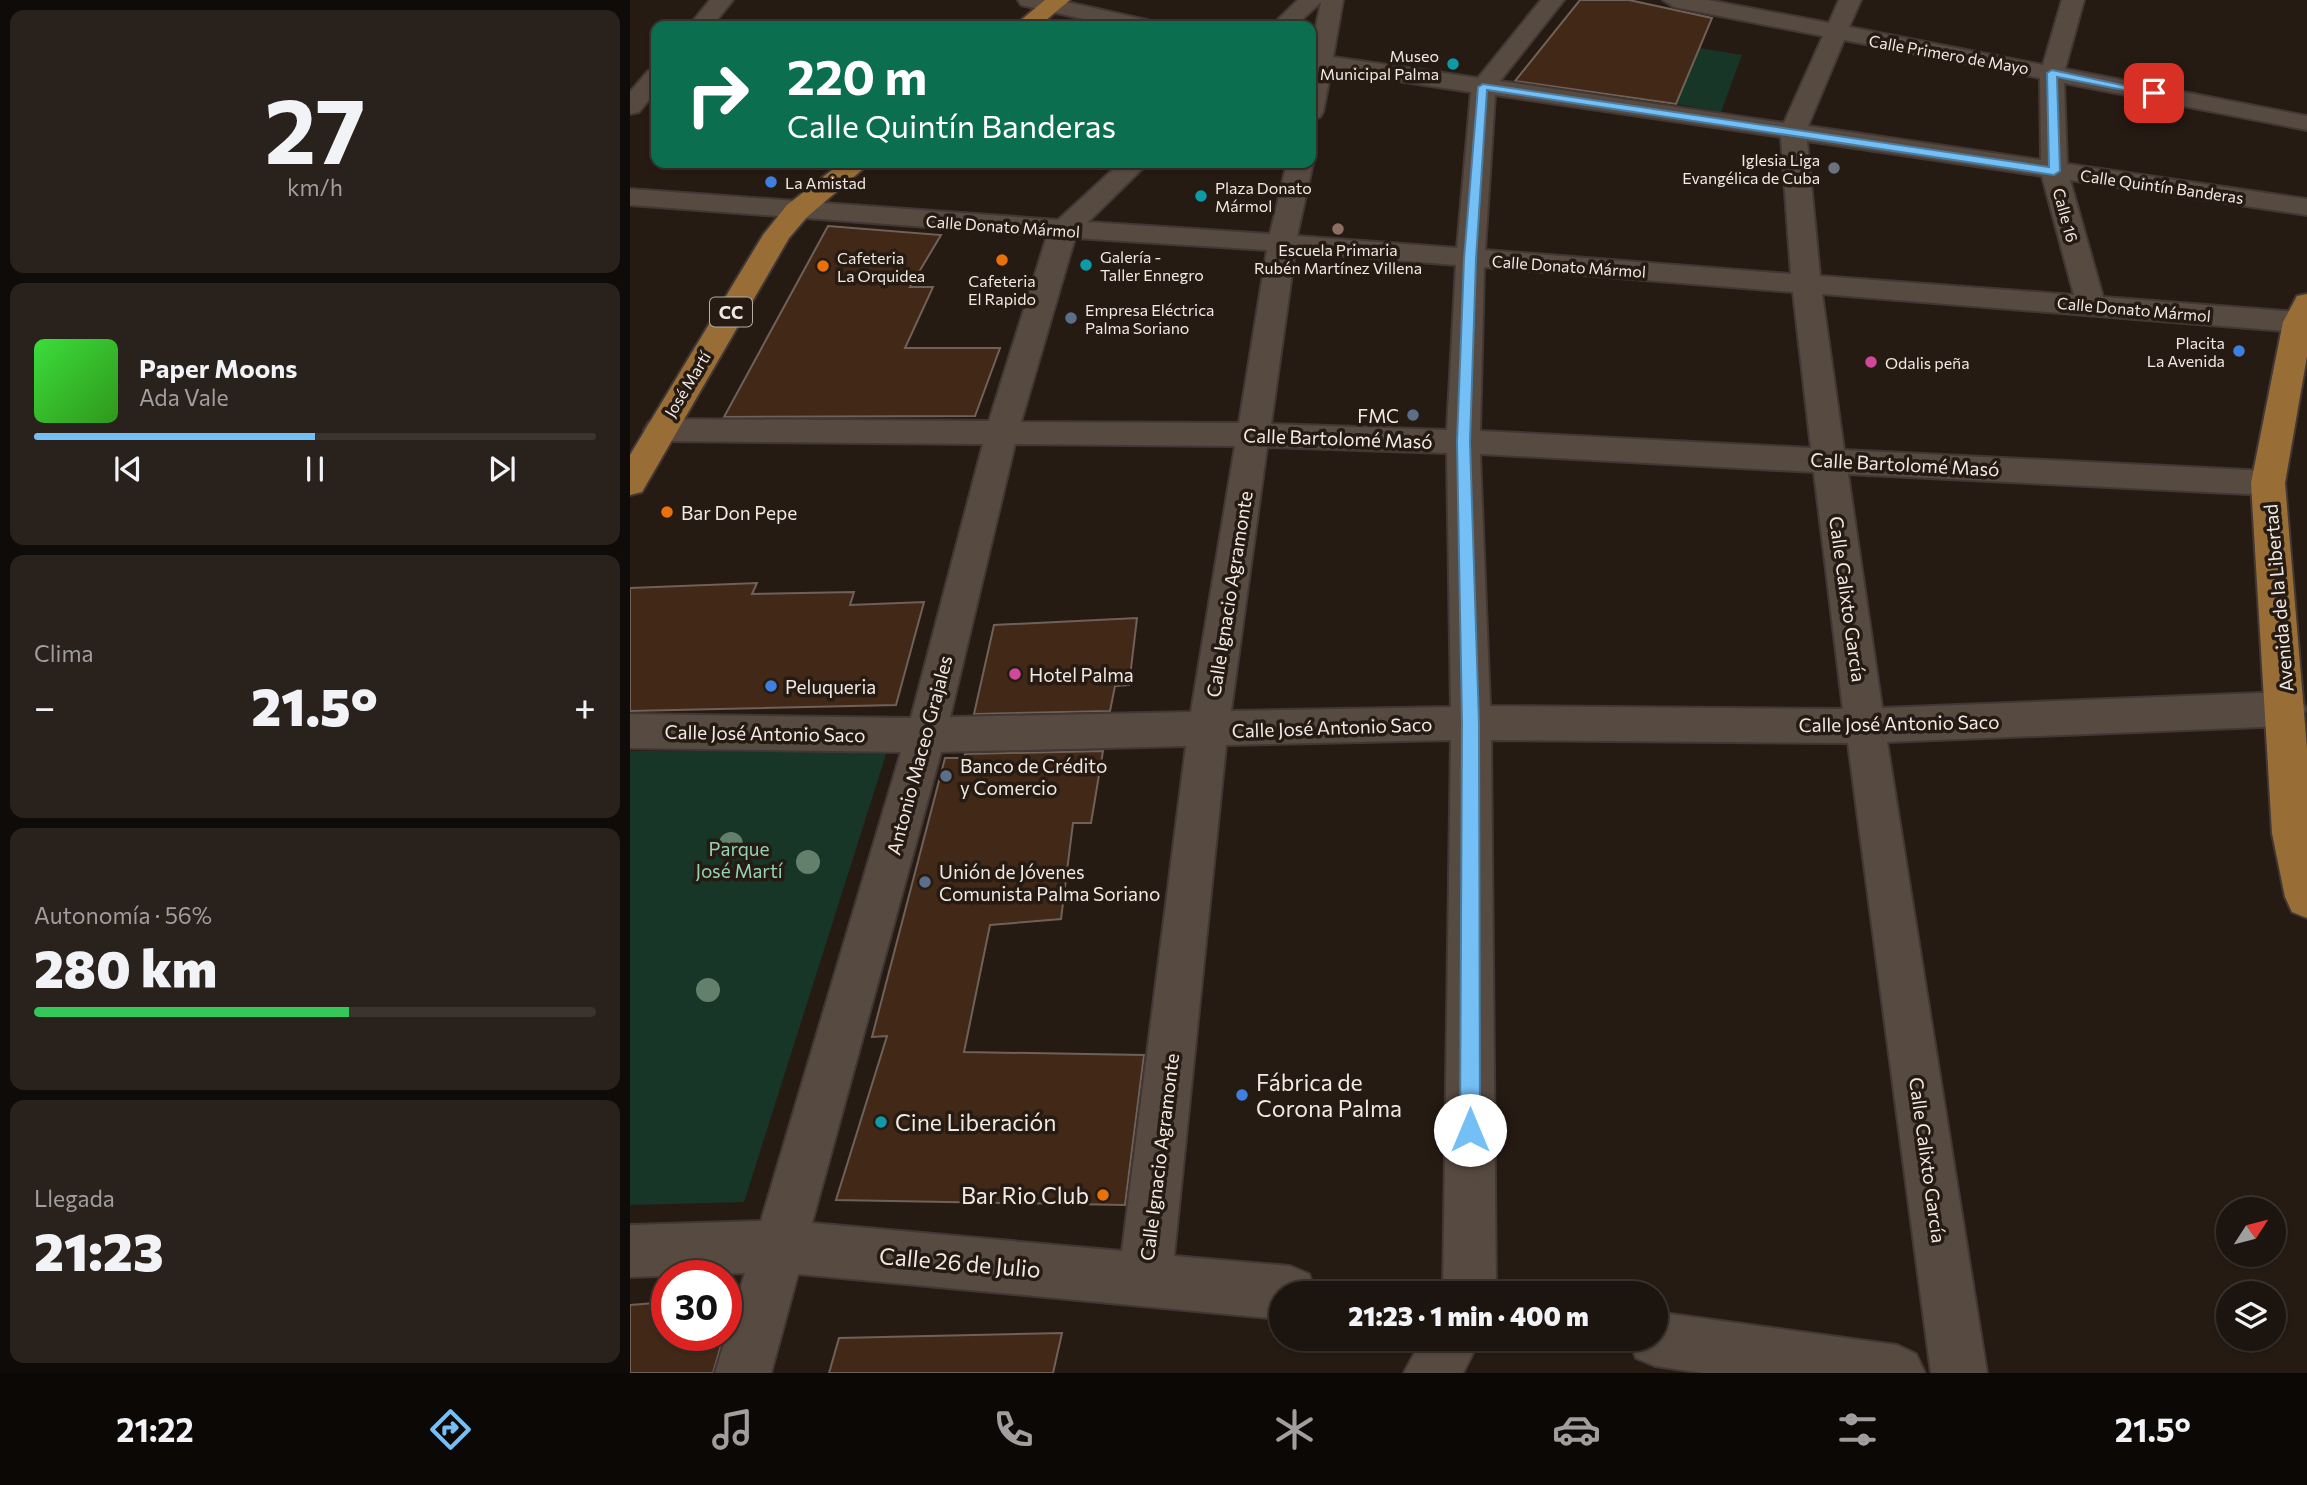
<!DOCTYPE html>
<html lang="es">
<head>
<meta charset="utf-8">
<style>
	body { margin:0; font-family:Commissioner,sans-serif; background:#29211c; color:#f1f3f6; height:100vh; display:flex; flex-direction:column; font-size:26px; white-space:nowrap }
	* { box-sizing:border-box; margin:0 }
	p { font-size:23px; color:#a09e9e }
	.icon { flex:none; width:38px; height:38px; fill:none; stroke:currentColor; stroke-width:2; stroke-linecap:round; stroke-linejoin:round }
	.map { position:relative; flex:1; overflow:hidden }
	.sheet { display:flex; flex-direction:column; gap:10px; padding:10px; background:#0f0b08; width:630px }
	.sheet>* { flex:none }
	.hud { position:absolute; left:21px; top:21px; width:665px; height:147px; border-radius:14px; box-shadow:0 2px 5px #0004,0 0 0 2px #3a332e; background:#0b6e4f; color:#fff; overflow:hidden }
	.needle { width:46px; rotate:54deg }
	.buttons { position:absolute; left:1586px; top:1197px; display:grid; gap:14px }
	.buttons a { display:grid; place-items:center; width:70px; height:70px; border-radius:50%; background:#1c140e; box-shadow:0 2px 5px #0004,0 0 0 2px #3a332e; font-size:35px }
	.speed { position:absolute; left:21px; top:1260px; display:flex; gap:14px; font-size:35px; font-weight:700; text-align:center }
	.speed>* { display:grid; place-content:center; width:91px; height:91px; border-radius:50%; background:#1c140e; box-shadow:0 2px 5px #0004,0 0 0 2px #3a332e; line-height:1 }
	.speed .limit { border:10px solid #d22; background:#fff; color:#111 }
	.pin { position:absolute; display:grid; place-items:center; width:60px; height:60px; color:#fff; margin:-30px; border-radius:14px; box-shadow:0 4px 10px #0006 }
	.me { position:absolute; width:77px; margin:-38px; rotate:0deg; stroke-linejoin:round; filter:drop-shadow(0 0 5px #0008) }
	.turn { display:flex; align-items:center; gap:24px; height:147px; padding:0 21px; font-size:32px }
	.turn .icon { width:91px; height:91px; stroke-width:2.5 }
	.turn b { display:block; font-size:49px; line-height:60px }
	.big { font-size:52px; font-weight:800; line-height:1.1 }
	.sheet .card { flex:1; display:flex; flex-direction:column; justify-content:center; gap:10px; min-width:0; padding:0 24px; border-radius:14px; background:#29211c }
	.sheet .dial { align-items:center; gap:0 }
	.dial b { font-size:91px; line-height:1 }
	.song { display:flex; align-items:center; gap:21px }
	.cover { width:84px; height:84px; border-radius:10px; background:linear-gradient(135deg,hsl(120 70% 55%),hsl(110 70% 35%)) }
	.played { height:7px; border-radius:4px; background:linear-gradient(90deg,#74c0f6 50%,#3a332e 50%) }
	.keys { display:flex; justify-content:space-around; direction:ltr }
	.heat { display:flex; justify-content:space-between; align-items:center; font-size:38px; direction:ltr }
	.charge { height:10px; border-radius:5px; background:linear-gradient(90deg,#34c759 56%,#3a332e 0) }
	.trip { position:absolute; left:639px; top:1281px; width:399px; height:70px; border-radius:35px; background:#1c140e; box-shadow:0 2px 5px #0004,0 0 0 2px #3a332e; font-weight:800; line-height:70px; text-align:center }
	.tab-bar { display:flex; height:112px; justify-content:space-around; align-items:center; background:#0b0806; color:#a09e9e }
	.tab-bar .icon { width:49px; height:49px }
	.tab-bar .on { color:#74c0f6 }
	.tab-bar b { font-size:32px; color:#f1f3f6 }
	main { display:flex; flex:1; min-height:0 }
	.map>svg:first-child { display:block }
	.green { fill:#173628 }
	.building { fill:#422817; stroke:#6f6158; stroke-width:2 }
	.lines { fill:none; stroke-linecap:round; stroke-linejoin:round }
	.minor-casing { stroke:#413734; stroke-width:4 }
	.major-casing { stroke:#413734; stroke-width:4 }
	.minor { fill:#574a41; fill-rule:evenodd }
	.major { fill:#996e36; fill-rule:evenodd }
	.tree { fill:#62806c }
	.route { fill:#74c0f6; stroke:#4b7da0; stroke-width:2 }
	.culture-dot { fill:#0f9aa8; stroke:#261b13; stroke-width:2.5 }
	.worship-dot { fill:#6b7280; stroke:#261b13; stroke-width:2.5 }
	.shop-dot { fill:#3f7fe0; stroke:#261b13; stroke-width:2.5 }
	.education-dot { fill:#8d6e63; stroke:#261b13; stroke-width:2.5 }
	.food-dot { fill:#e8710a; stroke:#261b13; stroke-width:2.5 }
	.service-dot { fill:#5c6f8a; stroke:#261b13; stroke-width:2.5 }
	.hotel-dot { fill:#d1479c; stroke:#261b13; stroke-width:2.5 }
	.labels { text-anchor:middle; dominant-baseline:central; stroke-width:7; stroke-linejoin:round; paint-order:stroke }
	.far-street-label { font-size:16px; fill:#f1e9e4; stroke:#261b13 }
	.far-poi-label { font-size:16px; fill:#f1e9e4; stroke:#261b13; text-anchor:start }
	.shield { fill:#261b13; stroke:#b4aba5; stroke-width:2 }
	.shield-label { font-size:18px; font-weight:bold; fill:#f1e9e4 }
	.poi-label { font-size:19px; fill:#f1e9e4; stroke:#261b13; text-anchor:start }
	.street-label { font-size:19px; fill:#f1e9e4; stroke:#261b13 }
	.park-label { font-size:19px; fill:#94d3b4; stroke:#261b13 }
	.near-poi-label { font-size:23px; fill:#f1e9e4; stroke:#261b13; text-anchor:start }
	.near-street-label { font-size:23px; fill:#f1e9e4; stroke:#261b13 }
</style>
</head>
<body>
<main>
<section class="sheet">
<div class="card dial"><b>27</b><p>km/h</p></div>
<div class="card">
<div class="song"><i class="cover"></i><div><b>Paper Moons</b><p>Ada Vale</p></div></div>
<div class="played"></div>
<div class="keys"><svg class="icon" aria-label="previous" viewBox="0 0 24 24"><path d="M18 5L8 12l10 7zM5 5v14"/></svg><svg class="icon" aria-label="pause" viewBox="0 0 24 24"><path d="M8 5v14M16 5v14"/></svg><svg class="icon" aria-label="next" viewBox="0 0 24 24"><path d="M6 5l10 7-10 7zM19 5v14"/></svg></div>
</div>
<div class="card"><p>Clima</p>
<div class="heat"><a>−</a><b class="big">21.5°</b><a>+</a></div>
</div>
<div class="card"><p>Autonomía · 56%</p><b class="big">280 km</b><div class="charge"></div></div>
<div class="card"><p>Llegada</p><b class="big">21:23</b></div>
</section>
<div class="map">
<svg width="1677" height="1373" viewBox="0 0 1677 1373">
	<rect width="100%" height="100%" fill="#261b13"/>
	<g class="green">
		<path d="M1069,48L1112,55L1091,112L1046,104Z"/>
		<path d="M0,751H257L114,1202L0,1205Z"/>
	</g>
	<g class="building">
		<path d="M950,0H999L1082,18L1046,104L885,81Z"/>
		<path d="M198,226L311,235L280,287H303L275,348H370L345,416L94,417Z"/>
		<path d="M127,583L122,594L224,592L220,605L294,602L266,705L0,711V588Z"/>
		<path d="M507,618L499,685L485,686L480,711L344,714L364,625Z"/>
		<path d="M473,751L461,823H443L431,919L360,925L334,1052L514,1055L495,1205L206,1200L257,1036L242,1037L315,758H334L335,754Z"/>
		<path d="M37,1302V1335H94L83,1373H0V1305Z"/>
		<path d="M432,1333L423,1373H199L209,1338Z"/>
	</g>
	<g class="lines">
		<defs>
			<g id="minor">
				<path d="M80,0H103L82,26H59Z"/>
				<path d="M388,0H428L521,21L524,26H485L391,5Z"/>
				<path d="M668,0H713L703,57L848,78L911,0H934L870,81L1154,123L1193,36L1044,7L1033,0H1078L1199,23L1209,0H1231L1219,27L1413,65L1432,0H1454L1435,69L1677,116V130L1434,83L1437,164L1677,199V215L1440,180L1473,297L1668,312L1677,315V329L1668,332L1192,294L1214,450L1638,471L1650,474L1655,483L1650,492L1638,495L1218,474L1252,708L1656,692L1670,697L1676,709L1670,721L1656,726L1257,742L1357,1373H1301L1218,743L861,740L866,1293H813L821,740L596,745L544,1256L660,1266L679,1274L686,1293H651V1319L168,1274L141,1373H85L115,1273L0,1277V1225L131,1221L271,752L0,748V714L281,718L353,444L30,441L19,438L14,430L19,422L30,419L359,421L417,236L0,205V189L428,220L490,163H518L458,222L640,234L657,163H681V160L683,163L667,236L827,248L841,92L701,71L693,112L690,117L681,119V51L691,2L665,26H641ZM1214,40L1410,78L1411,160L1178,126ZM865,95L1151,137L1161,274L855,250ZM1177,141L1412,176L1444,295L1190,276ZM445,238L637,250L609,423L391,422ZM665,252L826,265L817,430L641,424ZM854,267L1163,292L1181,448L850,431ZM385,444L605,446L561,712L320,717ZM637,447L817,453L821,707L601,711ZM850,454L1184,472L1213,709L860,706ZM556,746L492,1251L182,1223L311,752Z"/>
				<path d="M26,69V91L9,112L0,114V92L18,71Z"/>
				<path d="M1026,1312L1267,1345L1286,1354L1295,1373H1073L1025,1366L1006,1358L998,1339H1026Z"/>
				<path d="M792,1339H850L833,1373H774Z"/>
			</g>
			<g id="major">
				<path d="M415,0H440L409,26H384Z"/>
				<path d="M211,163H240L177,217L159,238L12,492L0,495V455L133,235L157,205Z"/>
				<path d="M1677,294V356L1655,483L1677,749V918L1662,912L1655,897L1642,833L1621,483L1653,322L1667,296Z"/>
			</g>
		</defs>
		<use href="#minor" class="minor-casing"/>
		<use href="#major" class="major-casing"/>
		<use href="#minor" class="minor"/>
		<use href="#major" class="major"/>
	</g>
	<g class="tree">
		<circle cx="101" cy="844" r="12"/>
		<circle cx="178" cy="862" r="12"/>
		<circle cx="78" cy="990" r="12"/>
	</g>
	<path class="route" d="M1422,70L1529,93L1524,96L1427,77L1430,171L1424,175L857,90L846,259L840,442L849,723L850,1130L847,1138L840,1141L833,1138L830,1130L832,723L827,442L834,259L848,87L853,84L1419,167L1417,73Z"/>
	<g class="culture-dot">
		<circle cx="823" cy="64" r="7"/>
		<circle cx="571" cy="196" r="7"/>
		<circle cx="456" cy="265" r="7"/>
		<circle cx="251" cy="1122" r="7"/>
	</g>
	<circle class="worship-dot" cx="1204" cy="168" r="7"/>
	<g class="shop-dot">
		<circle cx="141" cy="182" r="7"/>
		<circle cx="1609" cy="351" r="7"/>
		<circle cx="141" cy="686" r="7"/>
		<circle cx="612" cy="1095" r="7"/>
	</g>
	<circle class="education-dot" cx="708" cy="229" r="7"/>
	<g class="food-dot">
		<circle cx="372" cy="260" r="7"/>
		<circle cx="193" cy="266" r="7"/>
		<circle cx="37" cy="512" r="7"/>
		<circle cx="473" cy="1195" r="7"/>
	</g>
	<g class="service-dot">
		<circle cx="441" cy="318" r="7"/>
		<circle cx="783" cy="415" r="7"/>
		<circle cx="316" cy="776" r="7"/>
		<circle cx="295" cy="882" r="7"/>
	</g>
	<g class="hotel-dot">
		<circle cx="1241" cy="362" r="7"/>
		<circle cx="385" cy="674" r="7"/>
	</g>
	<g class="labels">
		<g class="far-street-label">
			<text transform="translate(1319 54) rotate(10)">Calle Primero de Mayo</text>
			<text transform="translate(1532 186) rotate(8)">Calle Quintín Banderas</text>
			<text transform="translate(1436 215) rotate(75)">Calle 16</text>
			<text transform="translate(373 226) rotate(4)">Calle Donato Mármol</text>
			<text transform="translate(939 266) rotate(4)">Calle Donato Mármol</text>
			<text transform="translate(1504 309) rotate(5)">Calle Donato Mármol</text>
			<text transform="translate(57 384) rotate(-59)">José Martí</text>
		</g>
		<g class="far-poi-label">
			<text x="809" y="55" text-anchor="end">Museo<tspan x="809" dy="18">Municipal Palma</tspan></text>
			<text x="1190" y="159" text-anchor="end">Iglesia Liga<tspan x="1190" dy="18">Evangélica de Cuba</tspan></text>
			<text x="155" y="182">La Amistad</text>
			<text x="585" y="187">Plaza Donato<tspan x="585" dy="18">Mármol</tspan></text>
			<text x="708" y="249" text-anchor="middle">Escuela Primaria<tspan x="708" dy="18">Rubén Martínez Villena</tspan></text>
			<text x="470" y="256">Galería -<tspan x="470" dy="18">Taller Ennegro</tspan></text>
			<text x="207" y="257">Cafeteria<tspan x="207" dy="18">La Orquidea</tspan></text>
			<text x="372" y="280" text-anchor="middle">Cafeteria<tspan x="372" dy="18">El Rapido</tspan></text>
			<text x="455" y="309">Empresa Eléctrica<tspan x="455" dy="18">Palma Soriano</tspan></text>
			<text x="1595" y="342" text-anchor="end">Placita<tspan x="1595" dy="18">La Avenida</tspan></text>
			<text x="1255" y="362">Odalis peña</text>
		</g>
		<rect class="shield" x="80" y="297.5" width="42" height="29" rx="5"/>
		<g class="shield-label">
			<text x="101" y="312">CC</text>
		</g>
		<g class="poi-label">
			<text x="769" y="415" text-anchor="end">FMC</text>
			<text x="51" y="512">Bar Don Pepe</text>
			<text x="399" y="674">Hotel Palma</text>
			<text x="155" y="686">Peluqueria</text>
			<text x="330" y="765">Banco de Crédito<tspan x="330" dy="22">y Comercio</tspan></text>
			<text x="309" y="871">Unión de Jóvenes<tspan x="309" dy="22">Comunista Palma Soriano</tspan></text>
		</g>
		<g class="street-label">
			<text transform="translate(708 438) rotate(2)">Calle Bartolomé Masó</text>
			<text transform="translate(1275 464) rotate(3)">Calle Bartolomé Masó</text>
			<text transform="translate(599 594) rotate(-81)">Calle Ignacio Agramonte</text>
			<text transform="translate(1648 598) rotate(-95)">Avenida de la Libertad</text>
			<text transform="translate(1218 599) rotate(82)">Calle Calixto García</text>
			<text transform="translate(1269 723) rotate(-1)">Calle José Antonio Saco</text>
			<text transform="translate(702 727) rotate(-2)">Calle José Antonio Saco</text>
			<text transform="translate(135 733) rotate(1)">Calle José Antonio Saco</text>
			<text transform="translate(289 755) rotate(-75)">Antonio Maceo Grajales</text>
			<text transform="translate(529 1157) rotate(-83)">Calle Ignacio Agramonte</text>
			<text transform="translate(1298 1160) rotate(82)">Calle Calixto García</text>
		</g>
		<g class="park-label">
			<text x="109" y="848">Parque<tspan x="109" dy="22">José Martí</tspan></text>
		</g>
		<g class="near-poi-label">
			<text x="626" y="1082">Fábrica de<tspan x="626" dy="26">Corona Palma</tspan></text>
			<text x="265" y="1122">Cine Liberación</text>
			<text x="459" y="1195" text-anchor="end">Bar Rio Club</text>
		</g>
		<g class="near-street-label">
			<text transform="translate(330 1262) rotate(5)">Calle 26 de Julio</text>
		</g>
	</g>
</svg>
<div class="buttons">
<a><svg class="needle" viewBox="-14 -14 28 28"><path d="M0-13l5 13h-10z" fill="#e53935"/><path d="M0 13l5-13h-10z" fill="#a09e9e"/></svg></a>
<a><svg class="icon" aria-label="layers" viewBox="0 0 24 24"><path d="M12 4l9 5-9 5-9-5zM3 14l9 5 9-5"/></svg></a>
</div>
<div class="speed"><div class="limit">30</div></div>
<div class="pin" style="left:1524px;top:93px;background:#d93025"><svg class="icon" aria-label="arrive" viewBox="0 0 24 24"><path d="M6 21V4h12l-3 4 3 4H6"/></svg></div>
<svg class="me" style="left:840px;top:1130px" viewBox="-20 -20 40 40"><circle r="19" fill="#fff"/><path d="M0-13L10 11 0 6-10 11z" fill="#74c0f6"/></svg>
<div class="trip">21:23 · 1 min · 400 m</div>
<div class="hud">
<div class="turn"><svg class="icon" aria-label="right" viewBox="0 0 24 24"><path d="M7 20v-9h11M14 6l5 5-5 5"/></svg><div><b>220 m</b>Calle Quintín Banderas</div></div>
</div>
</div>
</main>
<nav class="tab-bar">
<b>21:22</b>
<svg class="icon on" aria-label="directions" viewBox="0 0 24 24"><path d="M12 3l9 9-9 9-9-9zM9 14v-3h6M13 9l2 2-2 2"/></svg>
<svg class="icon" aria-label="music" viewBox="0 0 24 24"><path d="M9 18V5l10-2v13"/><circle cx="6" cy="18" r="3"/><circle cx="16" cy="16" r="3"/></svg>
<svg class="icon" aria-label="phone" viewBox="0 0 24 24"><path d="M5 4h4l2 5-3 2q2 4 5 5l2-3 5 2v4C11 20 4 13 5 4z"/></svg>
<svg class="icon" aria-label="climate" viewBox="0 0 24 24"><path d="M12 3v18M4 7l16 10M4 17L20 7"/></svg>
<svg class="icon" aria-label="car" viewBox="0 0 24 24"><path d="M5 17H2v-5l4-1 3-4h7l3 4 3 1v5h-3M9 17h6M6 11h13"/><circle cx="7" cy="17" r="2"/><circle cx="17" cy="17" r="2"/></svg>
<svg class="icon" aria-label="filters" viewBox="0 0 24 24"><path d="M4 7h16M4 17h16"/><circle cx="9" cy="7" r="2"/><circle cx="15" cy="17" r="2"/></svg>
<b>21.5°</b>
</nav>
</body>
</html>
